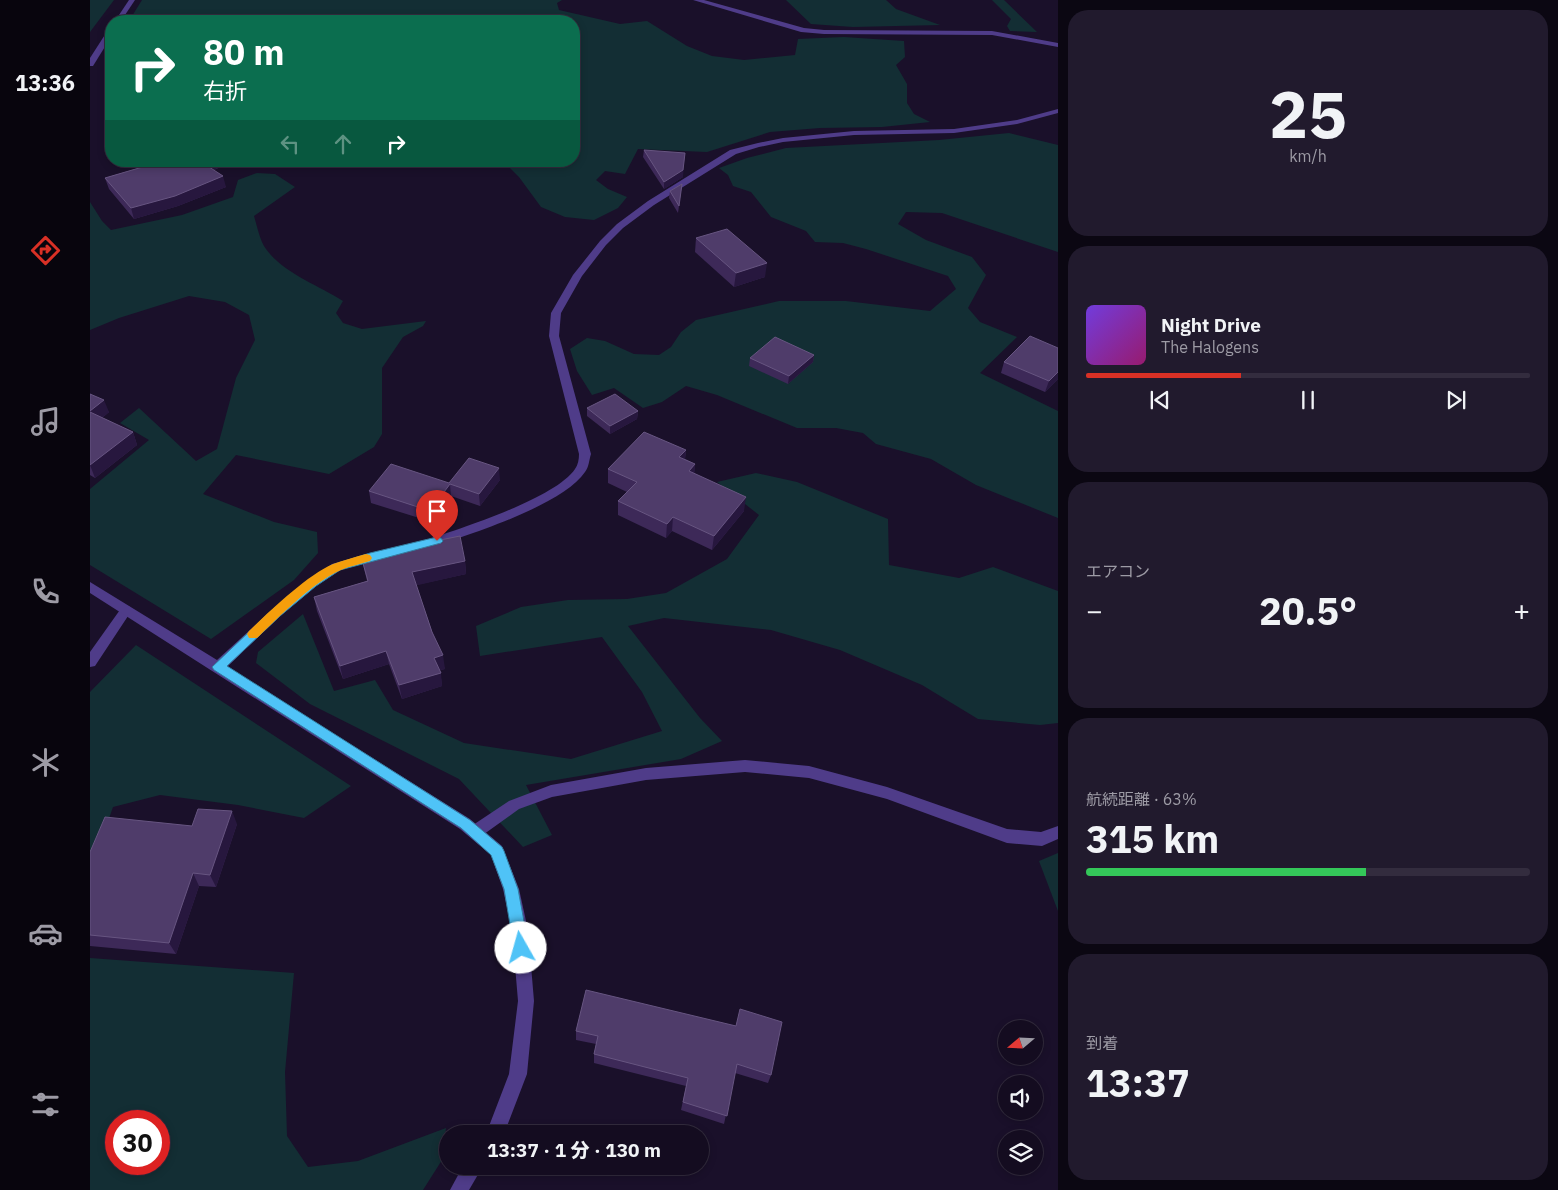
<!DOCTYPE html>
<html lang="ja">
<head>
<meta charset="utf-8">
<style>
	body { margin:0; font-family:"IBM Plex Sans","Noto Sans JP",sans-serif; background:#211a2d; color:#f1f3f6; height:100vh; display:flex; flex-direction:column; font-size:19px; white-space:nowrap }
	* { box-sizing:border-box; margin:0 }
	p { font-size:16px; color:#9d9ba5 }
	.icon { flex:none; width:28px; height:28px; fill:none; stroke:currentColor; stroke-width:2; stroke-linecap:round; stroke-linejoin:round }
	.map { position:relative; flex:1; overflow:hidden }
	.details { display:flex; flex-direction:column; gap:10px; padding:10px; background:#0b0712; width:500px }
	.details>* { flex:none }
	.top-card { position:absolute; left:15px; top:15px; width:475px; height:152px; border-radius:20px; box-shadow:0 2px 8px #0003,0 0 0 1px #332c3e; background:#0b6e4f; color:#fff; overflow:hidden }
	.needle { width:32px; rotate:251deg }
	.buttons { position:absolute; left:908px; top:1020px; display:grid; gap:10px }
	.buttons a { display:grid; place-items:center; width:45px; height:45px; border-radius:50%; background:#140c20; box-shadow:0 2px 8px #0003,0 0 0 1px #332c3e; font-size:25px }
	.speed { position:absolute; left:15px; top:1110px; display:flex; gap:10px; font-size:25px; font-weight:700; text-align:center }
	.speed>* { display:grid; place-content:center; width:65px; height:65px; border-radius:50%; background:#140c20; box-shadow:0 2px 8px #0003,0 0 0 1px #332c3e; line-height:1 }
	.speed .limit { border:8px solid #d22; background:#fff; color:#111 }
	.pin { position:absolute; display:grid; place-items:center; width:42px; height:42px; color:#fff; margin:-51px -21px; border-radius:50% 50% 50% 0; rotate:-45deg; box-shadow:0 0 5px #0007 }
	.pin .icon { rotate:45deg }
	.me { position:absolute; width:55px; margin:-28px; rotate:353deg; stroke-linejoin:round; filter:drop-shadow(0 0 4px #0008) }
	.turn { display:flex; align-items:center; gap:18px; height:105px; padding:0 15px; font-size:22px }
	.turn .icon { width:65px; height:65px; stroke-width:2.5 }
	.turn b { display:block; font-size:35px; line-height:42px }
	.lanes { display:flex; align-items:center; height:48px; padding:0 15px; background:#0003; justify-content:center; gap:25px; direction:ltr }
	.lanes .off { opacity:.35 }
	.big { font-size:38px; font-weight:800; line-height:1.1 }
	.details .widget { flex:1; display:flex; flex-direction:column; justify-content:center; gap:8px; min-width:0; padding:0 18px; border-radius:20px; background:#211a2d }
	.details .dial { align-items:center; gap:0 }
	.dial b { font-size:65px; line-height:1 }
	.song { display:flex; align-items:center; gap:15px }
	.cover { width:60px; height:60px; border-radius:8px; background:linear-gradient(135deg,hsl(260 70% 55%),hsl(320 70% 35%)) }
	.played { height:5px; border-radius:2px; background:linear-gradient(90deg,#d93025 35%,#332c3e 35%) }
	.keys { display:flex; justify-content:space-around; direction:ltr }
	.heat { display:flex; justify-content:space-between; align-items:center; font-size:28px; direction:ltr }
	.charge { height:8px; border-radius:4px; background:linear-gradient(90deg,#34c759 63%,#332c3e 0) }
	.trip { position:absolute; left:349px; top:1125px; width:270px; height:50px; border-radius:25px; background:#140c20; box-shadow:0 2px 8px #0003,0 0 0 1px #332c3e; font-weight:800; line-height:50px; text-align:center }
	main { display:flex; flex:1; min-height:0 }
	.tab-bar { display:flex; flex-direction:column; width:90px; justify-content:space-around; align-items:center; background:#08050d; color:#9d9ba5 }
	.tab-bar .icon { width:35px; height:35px }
	.tab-bar .active { color:#d93025 }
	.tab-bar b { font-size:22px; color:#f1f3f6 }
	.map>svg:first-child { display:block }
	.green { fill:#132e34; fill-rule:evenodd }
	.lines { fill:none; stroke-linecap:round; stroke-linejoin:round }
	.service { fill:#4f3c89; fill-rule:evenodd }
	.minor { fill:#4f3c89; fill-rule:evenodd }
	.wall { fill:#3d2958 }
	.shaded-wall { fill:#27173e }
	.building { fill:#4f3c6a; stroke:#675581 }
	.route { fill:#4fc3f7; stroke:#337fa1 }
	.slow { fill:#f59e0b }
</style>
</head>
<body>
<main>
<nav class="tab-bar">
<b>13:36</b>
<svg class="icon active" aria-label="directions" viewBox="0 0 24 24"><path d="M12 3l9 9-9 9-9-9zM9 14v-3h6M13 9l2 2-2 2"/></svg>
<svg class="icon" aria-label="music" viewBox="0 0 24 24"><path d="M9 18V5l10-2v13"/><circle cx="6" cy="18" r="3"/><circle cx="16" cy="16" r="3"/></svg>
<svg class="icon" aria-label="phone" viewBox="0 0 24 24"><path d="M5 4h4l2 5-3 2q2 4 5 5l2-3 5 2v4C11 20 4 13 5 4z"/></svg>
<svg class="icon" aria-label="climate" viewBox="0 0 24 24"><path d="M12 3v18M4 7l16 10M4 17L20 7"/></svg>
<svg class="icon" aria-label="car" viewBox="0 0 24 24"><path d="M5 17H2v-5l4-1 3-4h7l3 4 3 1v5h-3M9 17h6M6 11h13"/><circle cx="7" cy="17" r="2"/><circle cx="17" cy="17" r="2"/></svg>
<svg class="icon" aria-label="filters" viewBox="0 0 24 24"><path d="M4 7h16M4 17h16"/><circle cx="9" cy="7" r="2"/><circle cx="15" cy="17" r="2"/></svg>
</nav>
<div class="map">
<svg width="968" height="1190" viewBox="0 0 968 1190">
	<rect width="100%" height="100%" fill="#1a102a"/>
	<g class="green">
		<path d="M0,0H24L0,32Z"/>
		<path d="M52,0H472L467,3L469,10L530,24L557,21L597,46L622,56L654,60L705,55L708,39L754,37L814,41L815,57L806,65L817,84V103L824,114L840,122L792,127L730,128L680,132L617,152L548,149L535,174L515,171L506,180L518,189L537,197L528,208L504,220L475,217L451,207L429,177L419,167L406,161H484V21H39Z"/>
		<path d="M696,0H796L806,9L850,25L763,27L721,24Z"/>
		<path d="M902,0H914L947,32L920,31L917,26L921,19Z"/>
		<path d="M919,133L968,145V252L852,213L816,212L808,224L836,240L882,257L896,275L878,308L890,322L927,337L890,373L968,411V518L886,485L841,459L786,444L773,433L746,428H707L627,395L596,386L572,402L553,408L524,388L502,395L487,371L480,349L497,338L515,341L544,354L569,355L581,347L591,332L606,320L689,301H756L840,311L866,289L858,276L776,249L753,243L725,242L716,231L681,217L661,192L643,186L638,175L629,168L657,158L696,148L849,140Z"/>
		<path d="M167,173L185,174L205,187L164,216C167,226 170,241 176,249C193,273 228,285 253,301L246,313L253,323L272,329L336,321L333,326L313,337L292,368V434L284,447L239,474L146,455L113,494L184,522L227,532L228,553L204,580L121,639L0,565V489L59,440L30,423L49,408L106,461L127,449L146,378L165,340L159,315L135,302L99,296L29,318L0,330V202L12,221L21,230L92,215L143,197L148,180Z"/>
		<path d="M666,473L707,482L798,519L799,565L869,578L903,567L968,591V723L950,725L888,719L832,685L750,650L681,630L574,618L538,626L610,718L632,741L591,759L436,785L462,835L433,847L369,779L220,704L166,663L168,652L213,614L244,691L285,680L303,710L374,743L481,759L572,731L552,692L512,637L390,656L386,626L431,607L478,600L537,599L576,593L637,559L669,515L627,482Z"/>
		<path d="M46,645L261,786L214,818L148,805L70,795L23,807L0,873V692Z"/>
		<path d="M968,853V911L949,861Z"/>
		<path d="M0,958L204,973L195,1072L197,1136L218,1167L268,1161L356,1128L352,1160L333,1190H0ZM26,1121H69V1164H26Z"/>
	</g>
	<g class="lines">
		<g class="service">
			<path d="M36,605L40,607L42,610L40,613L5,666L0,667V652L32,607Z"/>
			<path d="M655,760L719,766L797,787L917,829L951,832L968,826V839L952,846L917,843L797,799L719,778L655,772L556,780L462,797L429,809L390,837L385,838L380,837L378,832L380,827L419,801L461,785L556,768Z"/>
		</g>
		<g class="minor">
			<path d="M39,0H45L31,21H25Z"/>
			<path d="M603,0H614L714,28L734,30L902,31L968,43V47L902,35L734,34L711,32Z"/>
			<path d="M18,30H21V37L3,66H0V58Z"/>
			<path d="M968,109V113L927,124L864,133L764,135L693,142L669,147L646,154L564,205L533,228L516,245L492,276L471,313L469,336L501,454C499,460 499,467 495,472C472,506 374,537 334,549L330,548L328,545L330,542C366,530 465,499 485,469C488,465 489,459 489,454L459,336L461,313L483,275L510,241L527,224L558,201L640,150L668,143L693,138L764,131L864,129L927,120Z"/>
			<path d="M288,551L294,555L292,558L250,570L226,586L190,616L137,667L380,819L412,846L429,889L438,930L444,1001L437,1074L414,1134H396L419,1074L428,1001L422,930L413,889L401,855L370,829L0,593V582L127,660L182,610L218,580L242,564Z"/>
			<path d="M373,1166H393L379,1190H360Z"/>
		</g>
	</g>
	<g class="wall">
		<path d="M554,150L593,177L574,189L553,157Z"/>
		<path d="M44,161H144L124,170L136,187L88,206L44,219L19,189L15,178L48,168L46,167Z"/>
		<path d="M592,184L588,213L579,198L580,191Z"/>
		<path d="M606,238L675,277L644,287L605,252Z"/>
		<path d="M968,348V379L955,392L911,373L914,362Z"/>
		<path d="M724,355L723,362L698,384L659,366L660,358Z"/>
		<path d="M0,394L19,412L12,418L43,432L47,445L5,478L0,475Z"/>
		<path d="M497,408L548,411L547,419L520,434L497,416Z"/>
		<path d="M596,450L595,459L605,464L604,474L654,511L622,550L582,531L576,538L528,515V501L537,492L518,483V469Z"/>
		<path d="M410,480L390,506L361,496L342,522L281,503L279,491L359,483Z"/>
		<path d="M271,556L375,561L376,574L326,585L355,669L350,670L352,686L312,699L299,664L253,679L227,611L224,597L277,581Z"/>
		<path d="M147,824L126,887L109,886L86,954L0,946V852L102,826Z"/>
		<path d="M496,990L681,1075L678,1083L645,1073L634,1124L591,1110L596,1086L504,1063V1054L506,1044L486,1040V1031Z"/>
	</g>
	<g class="shaded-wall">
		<path d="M595,153L593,177L574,189V182Z"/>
		<path d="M116,161H144L116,173L113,163Z"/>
		<path d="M133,176L136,187L88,206L44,219L41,208Z"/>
		<path d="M677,263L675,277L644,287L646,273Z"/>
		<path d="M724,355L723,362L698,384L699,376Z"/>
		<path d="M968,372V379L955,392L959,381Z"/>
		<path d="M14,400L19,412L5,424L0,411Z"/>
		<path d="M548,411L547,419L520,434V426Z"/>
		<path d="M43,432L47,445L5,478L0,465Z"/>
		<path d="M596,450L594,464L589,457Z"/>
		<path d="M605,464L604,478L599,471Z"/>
		<path d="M409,468L410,480L390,506L389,494Z"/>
		<path d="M360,484L361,496L342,522L340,511Z"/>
		<path d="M656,497L654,511L622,550L624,536Z"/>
		<path d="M583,517L582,531L576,538L577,524Z"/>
		<path d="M375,561L376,574L324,586L322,572Z"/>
		<path d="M296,651L299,664L253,679L250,666Z"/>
		<path d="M353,655L355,669L346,671L344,658Z"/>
		<path d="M351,673L352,686L312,699L309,685Z"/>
		<path d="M142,811L147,824L126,887L120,875Z"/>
		<path d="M103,873L109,886L86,954L79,943Z"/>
	</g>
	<g class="building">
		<path d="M554,150L595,153L593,170L574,182Z"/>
		<path d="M49,161H116L113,163L133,176L85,196L41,208L15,178L56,166Z"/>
		<path d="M592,184L589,206L580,191Z"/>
		<path d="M637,229L677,263L646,273L606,238Z"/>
		<path d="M940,336L968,348V372L959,381L914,362Z"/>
		<path d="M685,337L724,355L699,376L660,358Z"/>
		<path d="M0,394L14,400L0,411Z"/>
		<path d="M525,394L548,411L520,426L497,408Z"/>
		<path d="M0,412L43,432L0,465Z"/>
		<path d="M554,432L596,450L589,457L605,464L599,471L656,497L624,536L583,517L577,524L528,501L547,482L518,469Z"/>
		<path d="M379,458L409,468L389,494L360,484L340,511L279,491L301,464L359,483Z"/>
		<path d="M370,536L375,561L322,572L342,632L353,655L344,658L351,673L309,685L296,651L250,666L224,597L278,581L271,556Z"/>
		<path d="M108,809L142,811L120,875L103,873L79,943L0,935V852L15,817L102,826Z"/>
		<path d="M496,990L646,1026L650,1009L692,1022L681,1075L647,1064L637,1116L593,1102L598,1078L504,1054L508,1036L486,1031Z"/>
	</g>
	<path class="route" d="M347,537L351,538L353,541L351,543L250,570L226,586L190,616L137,666L380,820L412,847L414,851L428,889L439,948L436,953L431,955L426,953L424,948L414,889L401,855L371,828L124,670L122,667L182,610L218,581L242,565L280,553Z"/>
	<path class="slow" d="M276,554L280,555L282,558L280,561C271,564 260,566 251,570C223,582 189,617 167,638H159L157,634L159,631C181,610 216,576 243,564C254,560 265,557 276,554Z"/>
</svg>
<div class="buttons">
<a><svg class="needle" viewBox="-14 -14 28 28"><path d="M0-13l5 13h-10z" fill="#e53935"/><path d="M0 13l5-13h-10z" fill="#9d9ba5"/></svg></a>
<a><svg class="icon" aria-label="sound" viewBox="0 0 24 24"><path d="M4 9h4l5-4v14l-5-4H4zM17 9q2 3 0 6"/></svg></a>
<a><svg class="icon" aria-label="layers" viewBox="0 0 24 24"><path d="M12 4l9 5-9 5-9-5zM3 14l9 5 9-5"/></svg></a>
</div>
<div class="speed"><div class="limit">30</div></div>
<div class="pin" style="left:347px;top:541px;background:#d93025"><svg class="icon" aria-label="arrive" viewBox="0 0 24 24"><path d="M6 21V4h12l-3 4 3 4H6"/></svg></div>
<svg class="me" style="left:431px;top:948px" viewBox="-20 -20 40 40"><circle r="19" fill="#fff"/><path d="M0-13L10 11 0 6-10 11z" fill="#4fc3f7"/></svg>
<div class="trip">13:37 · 1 分 · 130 m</div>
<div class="top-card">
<div class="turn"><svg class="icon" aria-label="right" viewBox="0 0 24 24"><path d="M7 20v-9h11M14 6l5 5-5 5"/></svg><div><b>80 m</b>右折</div></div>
<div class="lanes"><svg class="icon off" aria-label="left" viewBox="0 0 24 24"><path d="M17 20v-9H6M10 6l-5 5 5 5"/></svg><svg class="icon off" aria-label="ahead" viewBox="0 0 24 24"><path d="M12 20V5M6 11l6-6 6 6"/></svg><svg class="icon" aria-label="right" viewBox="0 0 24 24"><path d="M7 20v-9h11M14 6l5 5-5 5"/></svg></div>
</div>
</div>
<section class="details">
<div class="widget dial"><b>25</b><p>km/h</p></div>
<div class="widget">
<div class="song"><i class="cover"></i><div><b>Night Drive</b><p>The Halogens</p></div></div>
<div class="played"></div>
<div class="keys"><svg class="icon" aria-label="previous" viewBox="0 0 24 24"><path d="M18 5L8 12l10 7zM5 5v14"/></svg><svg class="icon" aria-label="pause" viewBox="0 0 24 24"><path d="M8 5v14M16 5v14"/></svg><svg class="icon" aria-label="next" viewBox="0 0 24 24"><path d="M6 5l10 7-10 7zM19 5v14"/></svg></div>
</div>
<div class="widget"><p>エアコン</p>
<div class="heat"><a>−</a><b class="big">20.5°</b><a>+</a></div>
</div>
<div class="widget"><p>航続距離 · 63%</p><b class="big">315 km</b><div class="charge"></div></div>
<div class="widget"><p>到着</p><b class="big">13:37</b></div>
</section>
</main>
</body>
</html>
